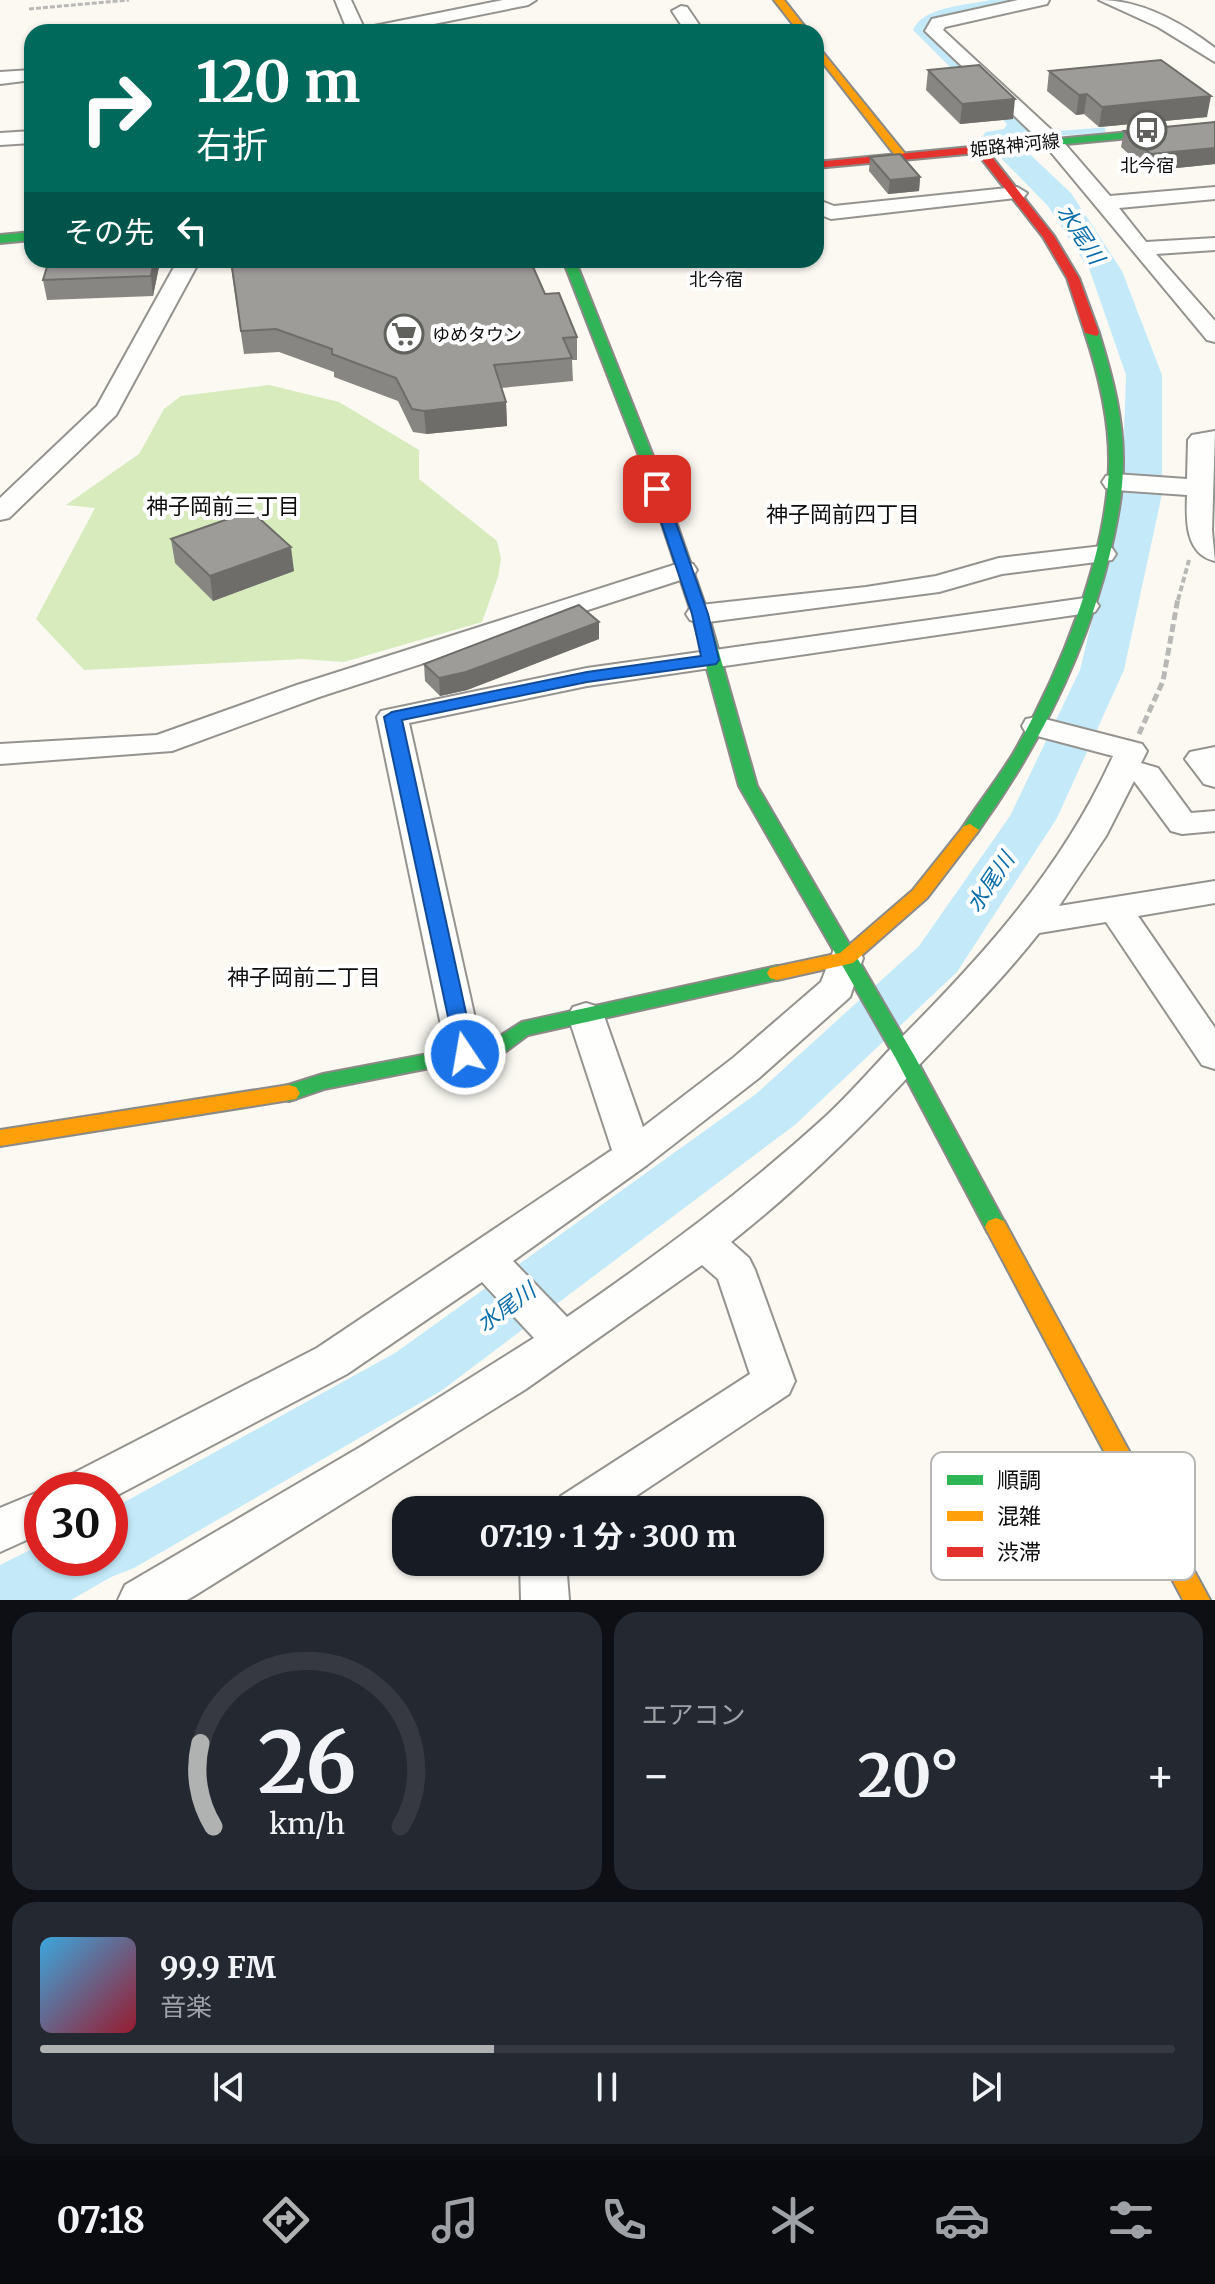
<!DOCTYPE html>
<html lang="ja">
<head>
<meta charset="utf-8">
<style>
	body { margin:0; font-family:Merriweather,"Noto Sans JP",serif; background:#242831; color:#f1f3f6; height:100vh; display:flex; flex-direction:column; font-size:30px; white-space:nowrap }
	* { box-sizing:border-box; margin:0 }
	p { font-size:26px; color:#9ea1a6 }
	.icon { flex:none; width:44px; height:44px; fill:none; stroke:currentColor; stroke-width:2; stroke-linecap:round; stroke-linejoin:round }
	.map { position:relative; height:1600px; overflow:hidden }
	.panel { display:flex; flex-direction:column; gap:12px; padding:12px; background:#0d0f14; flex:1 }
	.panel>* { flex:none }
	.top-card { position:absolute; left:24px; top:24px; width:800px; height:244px; border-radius:24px; box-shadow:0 2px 6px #0004; background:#00695c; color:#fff; overflow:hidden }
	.speed { position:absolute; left:24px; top:1472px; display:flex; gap:16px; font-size:40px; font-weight:700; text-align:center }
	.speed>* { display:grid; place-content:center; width:104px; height:104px; border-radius:50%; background:#171b24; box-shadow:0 2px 6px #0004; line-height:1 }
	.speed .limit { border:12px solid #d22; background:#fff; color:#111 }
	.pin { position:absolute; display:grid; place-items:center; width:68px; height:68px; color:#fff; margin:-34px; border-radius:16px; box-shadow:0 4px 12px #0006 }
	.me { position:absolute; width:88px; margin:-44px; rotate:348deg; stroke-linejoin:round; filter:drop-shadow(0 0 6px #0008) }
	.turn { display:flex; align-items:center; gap:28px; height:168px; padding:0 40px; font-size:36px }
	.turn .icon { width:104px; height:104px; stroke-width:2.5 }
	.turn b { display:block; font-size:56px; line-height:68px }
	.then { display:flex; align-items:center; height:76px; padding:0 40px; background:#0003; gap:16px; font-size:30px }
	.big { font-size:60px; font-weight:700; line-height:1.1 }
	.panel .tile { flex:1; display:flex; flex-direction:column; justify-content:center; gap:12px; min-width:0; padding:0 28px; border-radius:24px; background:#242831 }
	.panel .dial { align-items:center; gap:0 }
	.dial svg { height:208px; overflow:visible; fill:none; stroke:#363941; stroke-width:7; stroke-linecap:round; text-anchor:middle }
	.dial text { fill:#f1f3f6; stroke:none }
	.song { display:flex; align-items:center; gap:24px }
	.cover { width:96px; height:96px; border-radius:12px; background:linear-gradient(135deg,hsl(200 70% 55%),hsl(350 70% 35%)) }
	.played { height:8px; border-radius:4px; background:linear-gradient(90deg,#b0b1b1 40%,#363941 40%) }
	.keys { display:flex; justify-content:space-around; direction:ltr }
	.heat { display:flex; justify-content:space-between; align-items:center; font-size:44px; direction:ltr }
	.panel .tiles { flex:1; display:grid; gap:12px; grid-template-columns:1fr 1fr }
	.tile:last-child { grid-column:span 2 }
	.trip { position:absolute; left:392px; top:1496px; width:432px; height:80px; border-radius:24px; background:#171b24; box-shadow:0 2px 6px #0004; font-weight:700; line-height:80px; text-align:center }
	.tab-bar { display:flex; height:128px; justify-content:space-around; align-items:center; background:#090b0e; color:#9ea1a6 }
	.tab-bar .icon { width:56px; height:56px }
	.tab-bar .active { color:#b0b1b1 }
	.tab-bar b { font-size:36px; color:#f1f3f6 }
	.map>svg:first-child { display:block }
	.forest { fill:#d7ebbd }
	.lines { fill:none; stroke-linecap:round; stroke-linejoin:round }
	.stream { stroke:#c4eaf9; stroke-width:5 }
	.river { fill:#c4eaf9; fill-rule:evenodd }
	.street-casing { stroke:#949390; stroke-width:4 }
	.fast-casing { stroke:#8b8a87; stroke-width:4 }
	.slow-casing { stroke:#8b8a87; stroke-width:4 }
	.jam-casing { stroke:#8b8a87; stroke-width:4 }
	.path-far2 { stroke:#b8b8b6; stroke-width:3; stroke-dasharray:5 2; stroke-linecap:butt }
	.path-far1 { stroke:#b8b8b6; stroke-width:4; stroke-dasharray:6 3; stroke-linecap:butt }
	.path { stroke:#b8b8b6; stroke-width:5; stroke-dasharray:8 4; stroke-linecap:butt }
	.street { fill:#fefefd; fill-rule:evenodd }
	.fast { fill:#30b455; fill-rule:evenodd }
	.slow { fill:#ff9f0a; fill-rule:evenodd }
	.jam { fill:#e5322d; fill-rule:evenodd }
	.wall { fill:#888683 }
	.shaded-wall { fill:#6f6d6a }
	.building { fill:#9e9c98; stroke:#6f6d6a; stroke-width:2 }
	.route { fill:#1a73e8; stroke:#114b97; stroke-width:2 }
	.labels { text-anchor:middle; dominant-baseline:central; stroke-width:8; stroke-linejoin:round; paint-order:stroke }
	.far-street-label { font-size:18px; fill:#0d0d0d; stroke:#fff }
	.far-poi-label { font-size:18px; fill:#0d0d0d; stroke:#fff }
	.far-neighbourhood-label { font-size:18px; fill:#0d0d0d; stroke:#fff }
	.water-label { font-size:22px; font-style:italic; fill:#0b6eab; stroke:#fff }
	.neighbourhood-label { font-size:22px; fill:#0d0d0d; stroke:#fff }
	.key { fill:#fff; stroke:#b6b6b6; stroke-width:2 }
	.key-label { font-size:22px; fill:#0d0d0d }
</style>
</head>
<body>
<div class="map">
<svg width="1215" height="1600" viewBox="0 0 1215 1600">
	<rect width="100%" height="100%" fill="#fbf9f2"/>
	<path class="forest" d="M269,385L339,402L419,450V479L497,541L501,559L498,577L482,622L344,662L302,659L84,670L36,619L95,508L66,505L139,454L164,409L181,396Z"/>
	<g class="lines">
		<path class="stream" d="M1026,136L1103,130"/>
		<path class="river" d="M990,0H1036L1032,5L940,29L1038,125L1036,129L1041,136L1036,142L1020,145L1071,193L1122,271L1162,375V494L1124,670L1057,818L957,972L796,1124L441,1391L134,1568L111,1577L71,1600H0V1565L42,1544V1558H110V1510L395,1353L756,1094L919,946L1010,816L1080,670L1122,494L1126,375L1090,271L1048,206L981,138L986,132L1004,129L1007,124L913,30C922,7 968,5 990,0Z"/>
		<defs>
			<g id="street">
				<path d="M335,0H351L364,28L503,0H536L528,5L394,32H348Z"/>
				<path d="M1018,0H1049L1047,4L945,27L943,30L1059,137L1110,196L1215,187V199L1119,208L1146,242L1215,238V250L1156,254L1215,321V342L1207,340L1045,145L925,31L932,19Z"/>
				<path d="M1099,0C1142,0 1181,22 1215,48V62L1158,27Z"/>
				<path d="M681,6L687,7L704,32H686L672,11Z"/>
				<path d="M152,27H180L189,32H143Z"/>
				<path d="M32,70V80L0,84V72Z"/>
				<path d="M32,131V143L0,145V133Z"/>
				<path d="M1017,187L1027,193L1024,197L831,219L816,213V199L834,206Z"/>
				<path d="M178,260H200L116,415L9,518L0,520V498L97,406Z"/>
				<path d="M1215,431L1212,531L1215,561C1185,554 1186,520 1187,495L1115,490L1106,488L1102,482L1106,476L1115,474L1187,479L1188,440L1192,435Z"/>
				<path d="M1102,546L1112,548L1116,554L1112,560L1002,574L939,592L700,623L690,620L686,614L690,608L700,605L866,587L936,576L999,558Z"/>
				<path d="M683,562L693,564L697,570L693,576L319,697L172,751L0,764V744L157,735L297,685Z"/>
				<path d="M1085,598L1095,600L1099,606L1095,612L587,686L409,723L483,1054L478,1063L465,1067L452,1063L447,1054L377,717L381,711L587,668Z"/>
				<path d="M1037,717L1142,744L1147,751L1141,763L1158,768L1191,813L1215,811V831L1182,834L1171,831L1134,781L1106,836L1059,906L1215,881V903L1138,916L1215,1028V1069L1202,1065L1106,922L1039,933C1002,980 960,1022 919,1065C860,1129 799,1188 731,1242L749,1258L755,1270L795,1381L789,1394L615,1510H554L561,1496L750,1374L718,1279L702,1265L526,1389L194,1596L187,1600H118L125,1585L362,1446L534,1338L482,1282L347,1374L110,1499V1490H61L68,1476L317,1348L612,1150L568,1016L573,1007L586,1003L599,1007L604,1016L643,1127L733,1058L821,982L834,949L846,946L858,949L863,958L850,997L759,1078L647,1165L513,1261L567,1317C657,1255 744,1191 825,1117C850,1094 872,1068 896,1043C983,956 1062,869 1113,756L1026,733L1022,726L1026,719Z"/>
				<path d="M1215,747V787L1204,784L1185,759L1190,752Z"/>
				<path d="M43,1490L42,1533L0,1552V1508Z"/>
				<path d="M520,1562H566L569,1600H521Z"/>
			</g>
			<g id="fast">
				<path d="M1215,124V130L1002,150L996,147L1002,144Z"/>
				<path d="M32,232V240L0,243V235Z"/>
				<path d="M563,260H575L655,461L708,614L757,786L915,1057L1007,1227L1004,1233L996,1236L988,1233L895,1057L739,786L692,614L641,461Z"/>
				<path d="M1092,329L1099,333C1112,375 1124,420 1123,464C1123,493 1117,522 1111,549C1086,654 1039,747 976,834L970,836L961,830C978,804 997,780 1013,754C1059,675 1107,558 1109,465C1110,420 1099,375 1085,333Z"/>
				<path d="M777,966L784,968L787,973L784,978L528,1035L494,1060L465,1061L324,1089L289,1101L282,1099L278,1093L282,1087L323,1074L465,1047H483L522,1022Z"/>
			</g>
			<g id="slow">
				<path d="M774,0H784L809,32H799Z"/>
				<path d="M816,44L906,155V159H898L816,54Z"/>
				<path d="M970,824L979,830L927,898L853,963L777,980L770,978L767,973L770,968L840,953L913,890L964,826Z"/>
				<path d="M289,1085L296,1087L300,1093L296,1099L0,1146V1130Z"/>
				<path d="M996,1218L1004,1221L1210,1600H1183L985,1227L988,1221Z"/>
			</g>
			<path id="jam" d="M1002,144L1006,145V149L988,152L1054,236L1079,278L1099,333L1097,336L1085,333L1067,278L1043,237L977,153L816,168V162Z"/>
		</defs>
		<use href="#street" class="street-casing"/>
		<use href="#fast" class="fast-casing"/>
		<use href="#slow" class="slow-casing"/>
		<use href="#jam" class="jam-casing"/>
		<path class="path-far2" d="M29,9L129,0"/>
		<path class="path-far1" d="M1178,600L1189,560"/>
		<path class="path" d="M1139,734L1163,681L1178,598"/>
		<use href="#street" class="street"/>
		<use href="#fast" class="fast"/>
		<use href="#slow" class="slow"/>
		<use href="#jam" class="jam"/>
	</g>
	<g class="wall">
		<path d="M928,70L1013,119L960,124L926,90Z"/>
		<path d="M1049,71L1207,117L1099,127L1084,114L1076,115L1047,91Z"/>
		<path d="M1215,122V164L1148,171L1121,147L1124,131Z"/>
		<path d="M870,157L920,177L919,191L888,194L869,171Z"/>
		<path d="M49,260H175L174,261L160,262L153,296L47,300L43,280Z"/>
		<path d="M230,260L545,294L577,337V360H572L573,381L501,388L506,402L507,426L426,434L413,432L398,401L334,377V372L279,352L244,354Z"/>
		<path d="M171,539L294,571L213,601L175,563Z"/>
		<path d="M599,639L467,690L440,696L425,681L424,664Z"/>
	</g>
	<g class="shaded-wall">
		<path d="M1087,94L1084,114L1076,115L1079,95Z"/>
		<path d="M1211,96L1207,117L1099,127L1102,107Z"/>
		<path d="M1015,99L1013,119L960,124L962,104Z"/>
		<path d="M1215,148V164L1148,171L1151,154Z"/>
		<path d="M920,177L919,191L888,194L890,180Z"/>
		<path d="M154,260H159L160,262L153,296L151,276Z"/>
		<path d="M506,402L507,426L426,434L424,411Z"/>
		<path d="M291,547L294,571L213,601L210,576Z"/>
		<path d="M599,622V639L467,690L440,696L439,678Z"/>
	</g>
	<g class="building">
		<path d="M1161,60L1211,96L1102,107L1087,94L1079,95L1049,71Z"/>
		<path d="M979,65L1015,99L962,104L928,70Z"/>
		<path d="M1215,122V148L1151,154L1124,131Z"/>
		<path d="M900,154L920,177L890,180L870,157Z"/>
		<path d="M49,260H154L151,276L43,280Z"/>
		<path d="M231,260H530L545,294L559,293L577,337L563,338L572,358L494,365L506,402L424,411L412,409L396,378L332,354V349L276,329L241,331Z"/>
		<path d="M251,511L291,547L210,576L171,539Z"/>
		<path d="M579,605L599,622L466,672L439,678L424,664Z"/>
	</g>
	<path class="route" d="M657,484L664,489L708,614L719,660L716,664L587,682L402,720L475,1054L472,1059H457L384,717L392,712L587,672L701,656L692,614L650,489Z"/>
	<defs>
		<symbol id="bus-ring" viewBox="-11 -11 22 22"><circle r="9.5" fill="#fff" stroke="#60605d" stroke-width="1.5"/><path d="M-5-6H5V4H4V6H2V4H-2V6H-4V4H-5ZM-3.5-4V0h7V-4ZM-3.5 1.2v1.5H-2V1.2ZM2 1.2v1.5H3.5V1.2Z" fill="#60605d"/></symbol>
		<symbol id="supermarket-ring" viewBox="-11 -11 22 22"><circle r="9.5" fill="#fff" stroke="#60605d" stroke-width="1.5"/><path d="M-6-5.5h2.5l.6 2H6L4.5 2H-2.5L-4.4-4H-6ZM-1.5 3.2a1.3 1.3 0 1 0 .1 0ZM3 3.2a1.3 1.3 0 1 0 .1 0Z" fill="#60605d"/></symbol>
	</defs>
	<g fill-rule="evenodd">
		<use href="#bus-ring" x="1125" y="108" width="44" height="44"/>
		<use href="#supermarket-ring" x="382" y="312" width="44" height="44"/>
	</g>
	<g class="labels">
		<g class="far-street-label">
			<text transform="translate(1015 145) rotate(-6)">姫路神河線</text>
		</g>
		<g class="far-poi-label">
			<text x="1147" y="165">北今宿</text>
			<text x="432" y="334" text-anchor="start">ゆめタウン</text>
		</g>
		<g class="far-neighbourhood-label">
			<text x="716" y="279">北今宿</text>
		</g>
		<g class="water-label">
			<text transform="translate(1081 234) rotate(57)">水尾川</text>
			<text transform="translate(990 882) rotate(-56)">水尾川</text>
			<text transform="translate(506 1307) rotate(-36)">水尾川</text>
		</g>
		<g class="neighbourhood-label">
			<text x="223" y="506">神子岡前三丁目</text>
			<text x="843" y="514">神子岡前四丁目</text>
			<text x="304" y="977">神子岡前二丁目</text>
		</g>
	</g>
	<rect x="931" y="1452" width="264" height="128" rx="12" class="key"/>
	<rect x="947" y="1475" width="36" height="10" fill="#30b455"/>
	<rect x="947" y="1511" width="36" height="10" fill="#ff9f0a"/>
	<rect x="947" y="1547" width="36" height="10" fill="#e5322d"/>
	<g class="key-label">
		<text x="997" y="1488">順調</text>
		<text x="997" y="1524">混雑</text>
		<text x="997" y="1560">渋滞</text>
	</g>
</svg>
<div class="speed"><div class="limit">30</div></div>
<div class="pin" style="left:657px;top:489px;background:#d93025"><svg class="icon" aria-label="arrive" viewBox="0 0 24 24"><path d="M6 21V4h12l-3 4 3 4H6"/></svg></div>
<svg class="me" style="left:465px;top:1054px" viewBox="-20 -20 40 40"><circle r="17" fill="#1a73e8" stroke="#fff" stroke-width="3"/><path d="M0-11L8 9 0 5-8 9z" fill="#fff"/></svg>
<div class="trip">07:19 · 1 分 · 300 m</div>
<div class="top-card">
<div class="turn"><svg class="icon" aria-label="right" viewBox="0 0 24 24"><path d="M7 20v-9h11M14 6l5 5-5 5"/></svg><div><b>120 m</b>右折</div></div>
<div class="then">その先<svg class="icon" aria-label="left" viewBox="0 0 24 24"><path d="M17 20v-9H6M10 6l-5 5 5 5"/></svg></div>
</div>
</div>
<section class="panel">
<div class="tiles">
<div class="tile dial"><svg viewBox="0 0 100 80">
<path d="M14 69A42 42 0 1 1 86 69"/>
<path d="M14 69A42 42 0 0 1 9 37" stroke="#b0b1b1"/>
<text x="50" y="56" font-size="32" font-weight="700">26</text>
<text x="50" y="72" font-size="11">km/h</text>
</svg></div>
<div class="tile"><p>エアコン</p>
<div class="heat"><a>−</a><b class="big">20°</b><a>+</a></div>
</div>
<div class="tile">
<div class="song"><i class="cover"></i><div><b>99.9 FM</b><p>音楽</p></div></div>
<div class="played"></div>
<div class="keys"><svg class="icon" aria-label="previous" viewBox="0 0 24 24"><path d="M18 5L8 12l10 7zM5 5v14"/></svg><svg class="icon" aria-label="pause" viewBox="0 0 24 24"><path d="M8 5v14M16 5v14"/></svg><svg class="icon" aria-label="next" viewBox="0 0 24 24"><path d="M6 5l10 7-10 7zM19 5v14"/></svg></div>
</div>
</div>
</section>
<nav class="tab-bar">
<b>07:18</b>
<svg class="icon active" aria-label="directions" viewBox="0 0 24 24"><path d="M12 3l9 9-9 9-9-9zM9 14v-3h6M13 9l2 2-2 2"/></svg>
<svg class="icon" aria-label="music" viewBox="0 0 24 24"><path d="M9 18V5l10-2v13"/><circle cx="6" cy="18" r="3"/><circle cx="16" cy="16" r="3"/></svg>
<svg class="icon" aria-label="phone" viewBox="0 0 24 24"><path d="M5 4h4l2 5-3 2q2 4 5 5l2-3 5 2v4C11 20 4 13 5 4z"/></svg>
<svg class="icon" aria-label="climate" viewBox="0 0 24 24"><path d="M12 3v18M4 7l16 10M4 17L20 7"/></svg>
<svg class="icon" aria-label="car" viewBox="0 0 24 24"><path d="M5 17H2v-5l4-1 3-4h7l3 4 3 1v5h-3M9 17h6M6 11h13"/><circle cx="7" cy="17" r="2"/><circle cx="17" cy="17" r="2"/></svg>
<svg class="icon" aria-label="filters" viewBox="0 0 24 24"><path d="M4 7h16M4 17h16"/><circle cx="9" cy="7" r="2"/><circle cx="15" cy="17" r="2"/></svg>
</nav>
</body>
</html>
